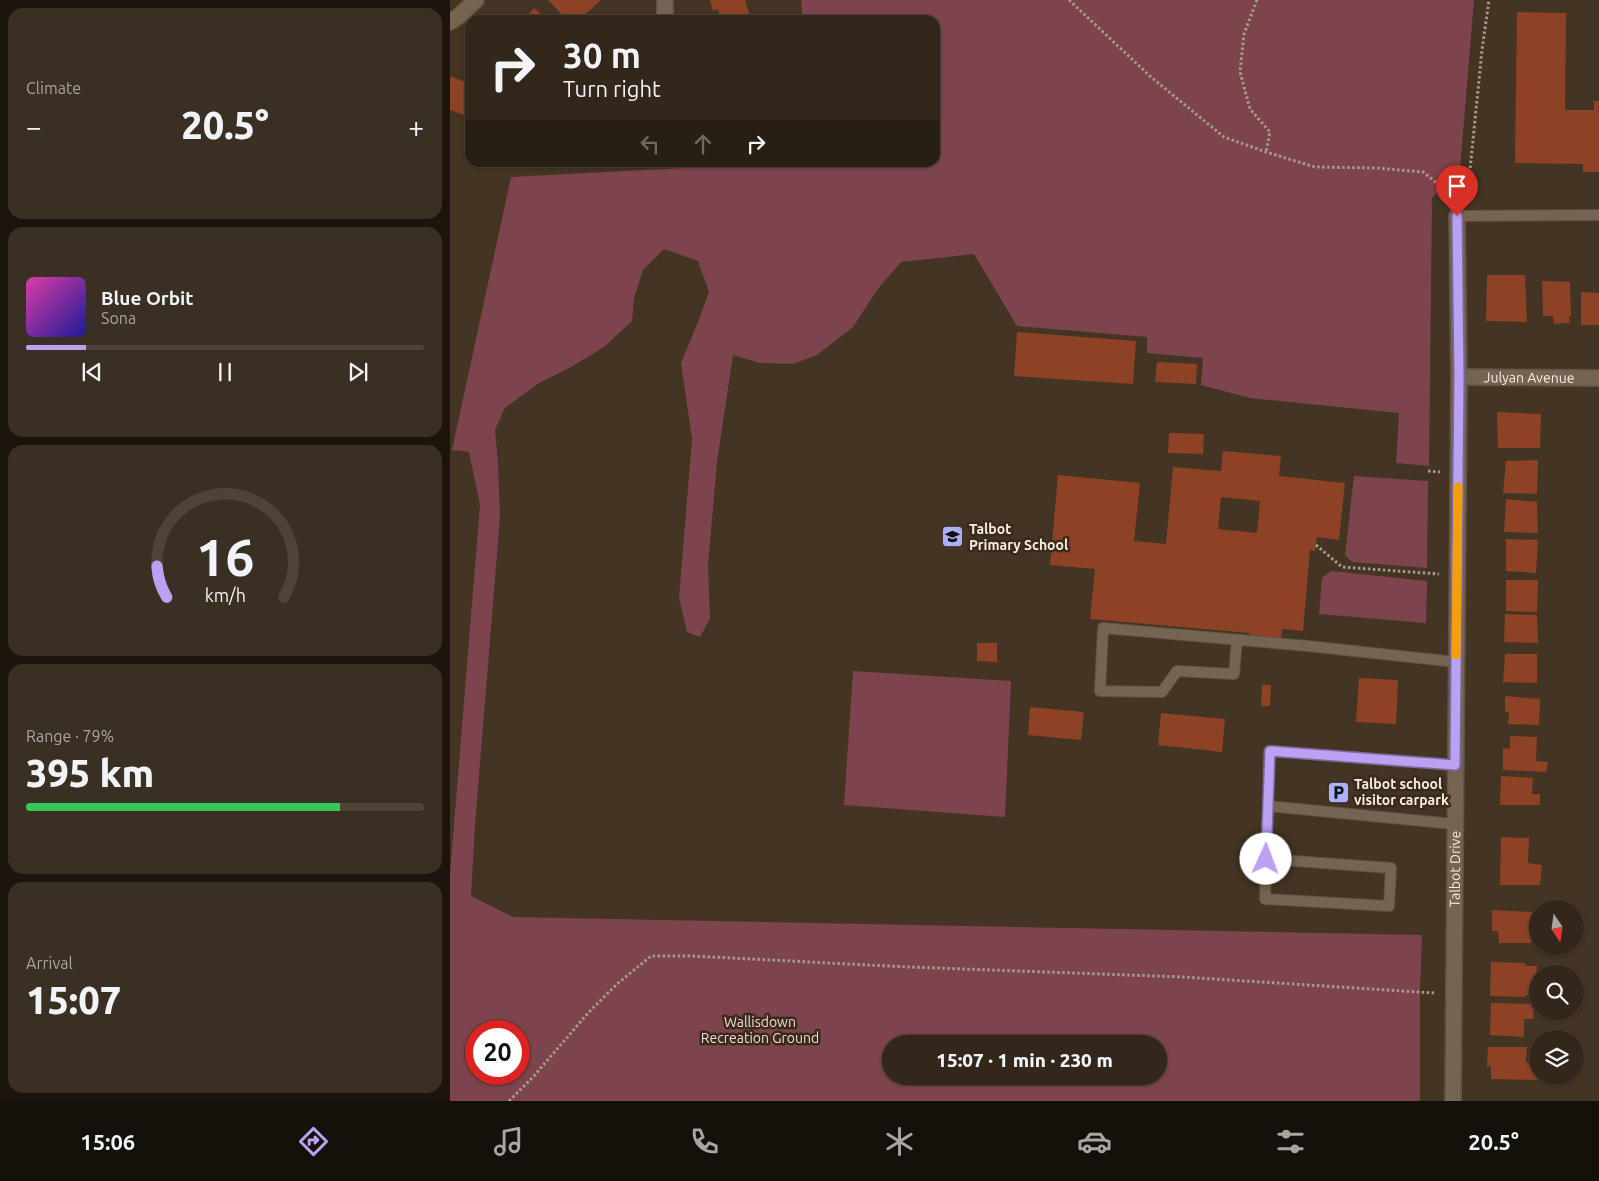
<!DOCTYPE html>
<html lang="en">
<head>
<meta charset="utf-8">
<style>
	body { margin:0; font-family:Ubuntu,sans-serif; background:#3a2f23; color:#f1f3f6; height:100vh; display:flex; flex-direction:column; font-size:19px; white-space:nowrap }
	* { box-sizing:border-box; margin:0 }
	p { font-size:16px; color:#a8a5a2 }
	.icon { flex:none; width:28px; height:28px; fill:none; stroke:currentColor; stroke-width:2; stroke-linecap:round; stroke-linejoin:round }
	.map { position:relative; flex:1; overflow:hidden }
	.sheet { display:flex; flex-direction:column; gap:8px; padding:8px; background:#1c150e; width:450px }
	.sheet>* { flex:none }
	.guide { position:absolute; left:15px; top:15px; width:475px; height:152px; border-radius:15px; box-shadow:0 1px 4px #0004,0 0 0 1px #4d4439; background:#32271a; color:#f1f3f6; overflow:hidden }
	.needle { width:32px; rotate:167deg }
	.controls { position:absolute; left:1079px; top:900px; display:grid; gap:10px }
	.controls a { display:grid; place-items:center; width:55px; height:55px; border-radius:50%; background:#32271a; box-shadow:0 1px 4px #0004,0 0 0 1px #4d4439; font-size:25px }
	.speed { position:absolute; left:15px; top:1020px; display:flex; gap:10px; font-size:25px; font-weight:700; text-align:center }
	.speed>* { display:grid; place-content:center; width:65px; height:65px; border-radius:50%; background:#32271a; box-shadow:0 1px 4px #0004,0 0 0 1px #4d4439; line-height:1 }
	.speed .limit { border:8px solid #d22; background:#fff; color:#111 }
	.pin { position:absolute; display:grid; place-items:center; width:42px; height:42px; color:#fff; margin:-51px -21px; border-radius:50% 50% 50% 0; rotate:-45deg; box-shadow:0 0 5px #0007 }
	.pin .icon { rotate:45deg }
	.me { position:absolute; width:55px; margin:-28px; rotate:2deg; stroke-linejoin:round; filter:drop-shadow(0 0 4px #0008) }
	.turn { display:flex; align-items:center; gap:18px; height:105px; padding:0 15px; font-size:22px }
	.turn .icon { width:65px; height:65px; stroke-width:2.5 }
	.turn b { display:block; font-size:35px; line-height:42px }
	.lanes { display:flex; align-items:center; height:48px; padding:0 15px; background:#0003; justify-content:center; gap:25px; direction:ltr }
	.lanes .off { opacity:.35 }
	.big { font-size:38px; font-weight:800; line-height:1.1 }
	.sheet .widget { flex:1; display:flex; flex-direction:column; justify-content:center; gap:8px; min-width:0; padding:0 18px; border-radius:15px; background:#3a2f23 }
	.sheet .dial { align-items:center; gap:0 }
	.dial svg { height:130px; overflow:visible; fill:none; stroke:#4d4439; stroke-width:7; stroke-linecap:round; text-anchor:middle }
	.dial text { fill:#f1f3f6; stroke:none }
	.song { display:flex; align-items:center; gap:15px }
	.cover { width:60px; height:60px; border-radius:8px; background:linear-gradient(135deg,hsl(320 70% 55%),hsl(240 70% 35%)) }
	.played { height:5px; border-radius:2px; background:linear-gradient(90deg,#bca0f2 15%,#4d4439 15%) }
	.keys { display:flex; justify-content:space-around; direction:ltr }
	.heat { display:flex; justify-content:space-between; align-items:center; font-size:28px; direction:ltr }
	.charge { height:8px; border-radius:4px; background:linear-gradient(90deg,#34c759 79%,#4d4439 0) }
	.trip { position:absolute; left:432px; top:1035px; width:285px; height:50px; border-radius:25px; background:#32271a; box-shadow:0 1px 4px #0004,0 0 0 1px #4d4439; font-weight:800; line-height:50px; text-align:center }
	.dock { display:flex; height:80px; justify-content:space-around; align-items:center; background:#14100a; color:#a8a5a2 }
	.dock .icon { width:35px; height:35px }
	.dock .on { color:#bca0f2 }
	.dock b { font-size:22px; color:#f1f3f6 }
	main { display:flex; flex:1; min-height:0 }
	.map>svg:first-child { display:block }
	.green { fill:#7e444d; fill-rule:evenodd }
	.building { fill:#8d4225; fill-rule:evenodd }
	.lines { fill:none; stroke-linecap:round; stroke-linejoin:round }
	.service-casing { stroke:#5f5242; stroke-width:12 }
	.minor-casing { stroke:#5f5242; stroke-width:18 }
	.path { stroke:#a69a8c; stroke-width:3; stroke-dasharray:2.5 2.5; stroke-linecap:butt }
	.service { stroke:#756451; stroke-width:10 }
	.minor { stroke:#756451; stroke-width:15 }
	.route-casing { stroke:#7a689d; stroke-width:12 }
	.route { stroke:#bca0f2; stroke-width:9 }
	.slow { stroke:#f59e0b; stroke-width:9 }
	.labels { text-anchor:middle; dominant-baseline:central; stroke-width:5; stroke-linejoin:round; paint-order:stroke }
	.street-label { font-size:14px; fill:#f7ede2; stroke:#392a19 }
	.poi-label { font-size:14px; font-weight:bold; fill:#f7ede2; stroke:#392a19; text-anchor:start }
	.park-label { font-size:14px; fill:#f3dadc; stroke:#392a19 }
</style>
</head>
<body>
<main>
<section class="sheet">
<div class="widget"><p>Climate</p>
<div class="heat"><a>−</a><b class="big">20.5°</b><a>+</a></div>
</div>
<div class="widget">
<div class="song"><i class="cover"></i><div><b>Blue Orbit</b><p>Sona</p></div></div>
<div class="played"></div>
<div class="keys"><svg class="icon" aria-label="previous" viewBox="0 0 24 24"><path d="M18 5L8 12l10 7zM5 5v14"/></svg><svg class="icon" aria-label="pause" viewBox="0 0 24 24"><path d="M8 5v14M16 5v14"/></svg><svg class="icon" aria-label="next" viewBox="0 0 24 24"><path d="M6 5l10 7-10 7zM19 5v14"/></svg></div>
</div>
<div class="widget dial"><svg viewBox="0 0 100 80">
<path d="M14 69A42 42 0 1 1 86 69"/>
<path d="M14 69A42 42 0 0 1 8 50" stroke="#bca0f2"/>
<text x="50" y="56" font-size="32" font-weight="700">16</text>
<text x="50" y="72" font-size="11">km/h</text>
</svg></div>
<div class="widget"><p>Range · 79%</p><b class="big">395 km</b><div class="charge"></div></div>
<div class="widget"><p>Arrival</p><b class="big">15:07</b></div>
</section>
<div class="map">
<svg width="1149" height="1101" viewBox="0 0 1149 1101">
	<rect width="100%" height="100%" fill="#433423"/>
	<g class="green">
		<path d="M351,0H1024L1010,169L982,198L979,466L946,463L949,413L800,398L751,385L753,358L697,353V337L567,326L524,254L451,262L427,290L403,327L367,355L343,364L310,363L283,355L267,462L258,565L260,619L250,637L237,632L229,598L242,439L231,363L248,322L259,292L248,261L214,249L193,270L184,298L182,321L154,347L121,367L89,383L55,408L45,430L48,463L50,517L25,825L21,896L63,917L972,935L970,992V1101H0V874L30,505L19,452L2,450L61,177L348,162H485V20H353ZM69,1031V1074H26V1031ZM441,1044H709V1076H441Z"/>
		<path d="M904,476L978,481L977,568L902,562L895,555Z"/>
		<path d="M881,571L977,581L976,623L869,614L872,578Z"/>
		<path d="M403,671L561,681L555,817L394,805Z"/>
	</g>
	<g class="building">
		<path d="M98,0H151L129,20H117Z"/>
		<path d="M260,0H295L301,20H271L268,9L263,11Z"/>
		<path d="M84,8L98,20H73Z"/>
		<path d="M1067,12L1116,13L1115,110H1144V101H1149V172H1133V164L1065,163Z"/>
		<path d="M0,76L20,84V98L14,115L0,110Z"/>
		<path d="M1037,275H1075L1077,322L1036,321Z"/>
		<path d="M1092,281L1120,282L1121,316H1119L1120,323L1104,324L1103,316H1093Z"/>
		<path d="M1131,292L1149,293V325H1131Z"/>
		<path d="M567,332L686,341L683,384L564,376Z"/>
		<path d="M707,362L747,364L746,384L705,382Z"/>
		<path d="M1047,412L1091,414L1090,448H1048Z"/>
		<path d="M719,433L754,434L753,454L718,453Z"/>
		<path d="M773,451L831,456L829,476L895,483L889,540L867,537L865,551L860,550L853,631L832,629L831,642L799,639V633L640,619L645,569L600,565L608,475L690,483L684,541L716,544L723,467L771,471ZM771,497L810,501L807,533L768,529Z"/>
		<path d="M1088,460L1087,494L1053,493L1056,461Z"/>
		<path d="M1056,499L1087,502L1088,533L1054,532Z"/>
		<path d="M1056,539L1088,540L1086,573L1056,571Z"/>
		<path d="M1056,580H1088L1087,612L1056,611Z"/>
		<path d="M1055,614L1087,615L1088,643L1054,642Z"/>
		<path d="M527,643H547V662L527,661Z"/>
		<path d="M1055,654H1087V683L1053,682Z"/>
		<path d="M909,678L948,680L946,724L906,722Z"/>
		<path d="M812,685H821L820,706H811Z"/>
		<path d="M1055,696L1090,699L1089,725L1058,724L1059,712H1055Z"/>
		<path d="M580,707L634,712L631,740L578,735Z"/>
		<path d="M711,713L775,719L772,752L708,745Z"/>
		<path d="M1060,736L1087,737L1086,761L1098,762L1096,772L1053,770V748L1060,749Z"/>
		<path d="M1051,776L1083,778L1082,794H1090V805H1050Z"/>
		<path d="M1051,837L1079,838L1078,863L1092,865L1090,885H1050Z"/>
		<path d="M1042,910L1083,912L1081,943H1049L1048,931H1042Z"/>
		<path d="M1041,962L1075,963L1076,966H1087L1085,996L1075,995L1076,997L1040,996Z"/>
		<path d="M1041,1003L1084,1004L1083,1019H1074V1037L1040,1035Z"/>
		<path d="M1038,1047H1077L1076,1062L1087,1063V1080L1041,1079V1066H1037Z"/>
	</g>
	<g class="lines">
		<defs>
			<g id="service">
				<path d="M1007,216L1149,215"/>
				<path d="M787,640L784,674L727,671L712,692L650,691L653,628L858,646L1006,662"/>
				<path d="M1004,824L818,806L819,751L1005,765"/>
				<path d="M817,859L941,868L939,906L815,899L818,806"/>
			</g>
			<g id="minor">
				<path d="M215,0V20"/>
				<path d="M0,22L9,16L26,0"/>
				<path id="s1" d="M1009,377L1149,378"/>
				<path id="s2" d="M1003,1101L1009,377L1007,216"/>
			</g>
		</defs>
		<use href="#service" class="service-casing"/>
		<use href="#minor" class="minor-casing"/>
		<g class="path">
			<path d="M619,0L701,77L774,137L816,152L865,167L927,168L973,172L1003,196"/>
			<path d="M807,0L794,34L790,72L800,109L820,132L816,152"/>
			<path d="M1012,197L1020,170L1032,50L1039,0"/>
			<path d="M978,471L990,472"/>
			<path d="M866,545L892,567L989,574"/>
			<path d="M59,1101L83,1077L139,1012L167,984L201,956H241L459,967L733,977L984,993"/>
		</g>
		<use href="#service" class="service"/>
		<use href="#minor" class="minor"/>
	</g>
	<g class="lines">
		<defs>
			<path id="route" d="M816,859L820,751L1005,765L1009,377L1007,216"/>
		</defs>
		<use href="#route" class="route-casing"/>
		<use href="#route" class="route"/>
		<path class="slow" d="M1006,655L1008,487"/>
	</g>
	<defs>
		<symbol id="school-square" viewBox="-11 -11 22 22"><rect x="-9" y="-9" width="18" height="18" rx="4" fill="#aab0fb" stroke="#392a19"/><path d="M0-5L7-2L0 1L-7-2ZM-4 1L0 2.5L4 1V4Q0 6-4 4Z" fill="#111"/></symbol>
		<symbol id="parking-square" viewBox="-11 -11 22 22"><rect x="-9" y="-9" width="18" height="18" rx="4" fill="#aab0fb" stroke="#392a19"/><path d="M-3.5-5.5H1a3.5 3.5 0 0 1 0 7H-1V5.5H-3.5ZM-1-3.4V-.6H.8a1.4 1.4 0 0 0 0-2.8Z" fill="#111"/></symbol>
	</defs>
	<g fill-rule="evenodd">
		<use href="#school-square" x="490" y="524" width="25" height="25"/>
		<use href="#parking-square" x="876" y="780" width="25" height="25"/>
	</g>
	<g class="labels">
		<g class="street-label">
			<text stroke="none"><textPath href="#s1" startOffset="70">Julyan Avenue</textPath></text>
			<text stroke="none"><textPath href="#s2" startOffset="232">Talbot Drive</textPath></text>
		</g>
		<g class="poi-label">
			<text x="519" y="529">Talbot<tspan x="519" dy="16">Primary School</tspan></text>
			<text x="904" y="784">Talbot school<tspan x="904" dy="16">visitor carpark</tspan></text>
		</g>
		<g class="park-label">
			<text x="310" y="1022">Wallisdown<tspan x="310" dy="16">Recreation Ground</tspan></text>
		</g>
	</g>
</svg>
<div class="controls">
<a><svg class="needle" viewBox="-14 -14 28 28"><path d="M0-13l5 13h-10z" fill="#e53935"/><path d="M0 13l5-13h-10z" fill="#a8a5a2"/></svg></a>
<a><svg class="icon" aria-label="search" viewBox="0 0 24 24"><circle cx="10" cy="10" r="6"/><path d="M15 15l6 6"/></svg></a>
<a><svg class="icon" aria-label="layers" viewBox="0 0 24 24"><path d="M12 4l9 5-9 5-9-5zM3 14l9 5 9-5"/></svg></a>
</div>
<div class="speed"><div class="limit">20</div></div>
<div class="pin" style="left:1007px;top:216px;background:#d93025"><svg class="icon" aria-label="arrive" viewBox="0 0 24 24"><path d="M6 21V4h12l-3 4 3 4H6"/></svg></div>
<svg class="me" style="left:816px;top:859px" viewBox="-20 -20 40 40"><circle r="19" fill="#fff"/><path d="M0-13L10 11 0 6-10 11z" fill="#bca0f2"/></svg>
<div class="trip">15:07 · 1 min · 230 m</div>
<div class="guide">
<div class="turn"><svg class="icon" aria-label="right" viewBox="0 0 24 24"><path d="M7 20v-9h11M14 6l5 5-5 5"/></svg><div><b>30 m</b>Turn right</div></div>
<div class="lanes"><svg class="icon off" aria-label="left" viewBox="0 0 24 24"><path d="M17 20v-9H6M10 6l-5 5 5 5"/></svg><svg class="icon off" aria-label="ahead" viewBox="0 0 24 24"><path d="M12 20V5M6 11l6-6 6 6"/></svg><svg class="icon" aria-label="right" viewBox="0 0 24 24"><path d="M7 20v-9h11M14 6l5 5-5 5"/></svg></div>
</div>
</div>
</main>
<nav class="dock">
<b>15:06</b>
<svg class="icon on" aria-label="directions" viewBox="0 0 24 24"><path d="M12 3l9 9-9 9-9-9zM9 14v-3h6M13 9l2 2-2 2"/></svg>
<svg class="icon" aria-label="music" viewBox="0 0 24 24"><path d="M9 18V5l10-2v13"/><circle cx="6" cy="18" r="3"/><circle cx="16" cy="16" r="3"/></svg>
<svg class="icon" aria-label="phone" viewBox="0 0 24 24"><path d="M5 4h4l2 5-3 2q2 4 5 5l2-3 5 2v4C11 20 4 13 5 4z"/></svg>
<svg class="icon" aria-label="climate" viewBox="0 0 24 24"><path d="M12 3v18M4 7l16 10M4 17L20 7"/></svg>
<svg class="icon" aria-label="car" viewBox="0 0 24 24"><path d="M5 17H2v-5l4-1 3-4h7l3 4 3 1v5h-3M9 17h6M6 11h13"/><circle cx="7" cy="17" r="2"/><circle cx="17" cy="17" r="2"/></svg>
<svg class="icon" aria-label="filters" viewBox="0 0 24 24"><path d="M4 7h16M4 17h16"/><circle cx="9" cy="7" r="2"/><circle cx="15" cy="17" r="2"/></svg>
<b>20.5°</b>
</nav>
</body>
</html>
